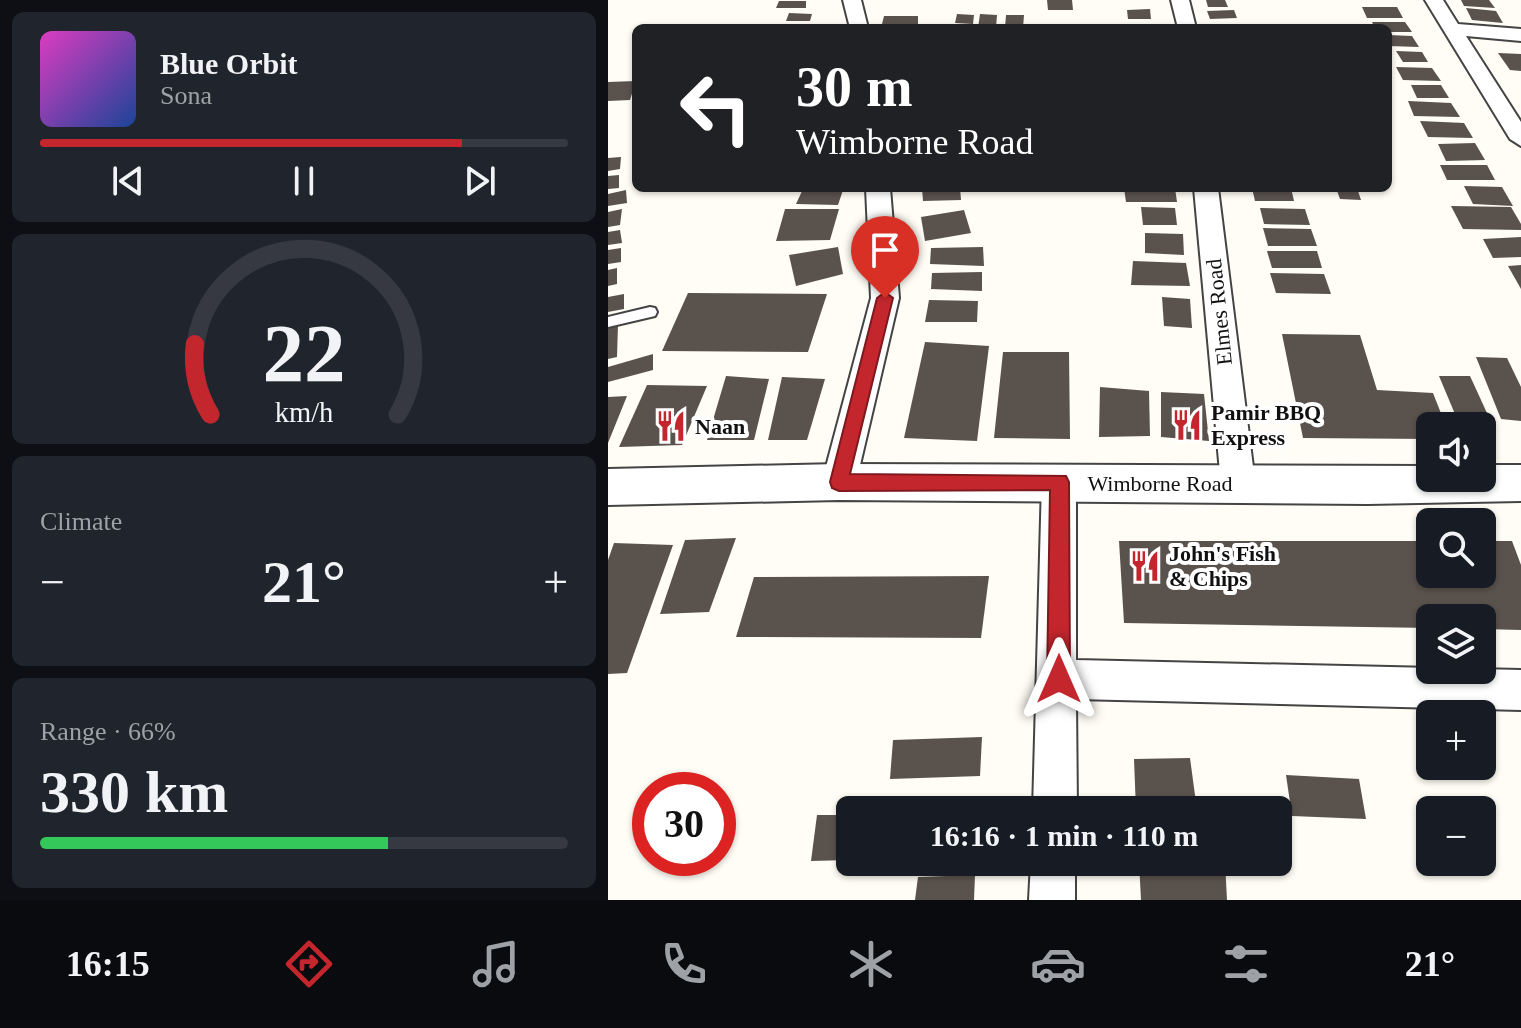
<!DOCTYPE html>
<html lang="en">
<head>
<meta charset="utf-8">
<style>
	body { margin:0; font-family:"Times New Roman",serif; background:#20242c; color:#f1f3f6; height:100vh; display:flex; flex-direction:column; font-size:30px; white-space:nowrap }
	* { box-sizing:border-box; margin:0 }
	p { font-size:26px; color:#9ea1a6 }
	.icon { flex:none; width:44px; height:44px; fill:none; stroke:currentColor; stroke-width:2; stroke-linecap:round; stroke-linejoin:round }
	.map { position:relative; flex:1; overflow:hidden }
	.drawer { display:flex; flex-direction:column; gap:12px; padding:12px; background:#0d0f14; width:608px }
	.drawer>* { flex:none }
	.guide { position:absolute; left:24px; top:24px; width:760px; height:168px; border-radius:12px; box-shadow:0 2px 6px #0004; background:#202124; color:#fff; overflow:hidden }
	.tools { position:absolute; left:808px; top:412px; display:grid; gap:16px }
	.tools a { display:grid; place-items:center; width:80px; height:80px; border-radius:12px; background:#171b24; box-shadow:0 2px 6px #0004; font-size:40px }
	.speed { position:absolute; left:24px; top:772px; display:flex; gap:16px; font-size:40px; font-weight:700; text-align:center }
	.speed>* { display:grid; place-content:center; width:104px; height:104px; border-radius:50%; background:#171b24; box-shadow:0 2px 6px #0004; line-height:1 }
	.speed .limit { border:12px solid #d22; background:#fff; color:#111 }
	.pin { position:absolute; display:grid; place-items:center; width:68px; height:68px; color:#fff; margin:-82px -34px; border-radius:50% 50% 50% 0; rotate:-45deg; box-shadow:0 0 8px #0007 }
	.pin .icon { rotate:45deg }
	.me { position:absolute; width:88px; margin:-44px; rotate:0deg; stroke-linejoin:round; filter:drop-shadow(0 0 6px #0008) }
	.turn { display:flex; align-items:center; gap:28px; height:168px; padding:0 32px; font-size:36px }
	.turn .icon { width:104px; height:104px; stroke-width:2.5 }
	.turn b { display:block; font-size:56px; line-height:68px }
	.big { font-size:60px; font-weight:800; line-height:1.1 }
	.drawer .widget { flex:1; display:flex; flex-direction:column; justify-content:center; gap:12px; min-width:0; padding:0 28px; border-radius:12px; background:#20242c }
	.drawer .dial { align-items:center; gap:0 }
	.dial svg { height:208px; overflow:visible; fill:none; stroke:#363941; stroke-width:7; stroke-linecap:round; text-anchor:middle }
	.dial text { fill:#f1f3f6; stroke:none }
	.song { display:flex; align-items:center; gap:24px }
	.cover { width:96px; height:96px; border-radius:12px; background:linear-gradient(135deg,hsl(310 70% 55%),hsl(220 70% 35%)) }
	.played { height:8px; border-radius:4px; background:linear-gradient(90deg,#c4262e 80%,#363941 80%) }
	.keys { display:flex; justify-content:space-around; direction:ltr }
	.heat { display:flex; justify-content:space-between; align-items:center; font-size:44px; direction:ltr }
	.charge { height:12px; border-radius:6px; background:linear-gradient(90deg,#34c759 66%,#363941 0) }
	.trip { position:absolute; left:228px; top:796px; width:456px; height:80px; border-radius:12px; background:#171b24; box-shadow:0 2px 6px #0004; font-weight:800; line-height:80px; text-align:center }
	.tabs { display:flex; height:128px; justify-content:space-around; align-items:center; background:#090b0e; color:#9ea1a6 }
	.tabs .icon { width:56px; height:56px }
	.tabs .active { color:#c4262e }
	.tabs b { font-size:36px; color:#f1f3f6 }
	main { display:flex; flex:1; min-height:0 }
	.map>svg:first-child { display:block }
	.building { fill:#5a524d }
	.lines { fill:none; stroke-linecap:round; stroke-linejoin:round }
	.service-casing { stroke:#444; stroke-width:4 }
	.minor-casing { stroke:#444; stroke-width:4 }
	.tertiary-casing { stroke:#444; stroke-width:4 }
	.service { fill:#fff; fill-rule:evenodd }
	.minor { fill:#fff; fill-rule:evenodd }
	.tertiary { fill:#fff; fill-rule:evenodd }
	.route { fill:#c4262e; stroke:#7f191e; stroke-width:2 }
	.labels { text-anchor:middle; dominant-baseline:central; stroke-width:8; stroke-linejoin:round; paint-order:stroke }
	.street-label { font-size:22px; fill:#111; stroke:#fff }
	.poi-label { font-size:22px; font-weight:bold; fill:#111; stroke:#fff; text-anchor:start }
</style>
</head>
<body>
<main>
<section class="drawer">
<div class="widget">
<div class="song"><i class="cover"></i><div><b>Blue Orbit</b><p>Sona</p></div></div>
<div class="played"></div>
<div class="keys"><svg class="icon" aria-label="previous" viewBox="0 0 24 24"><path d="M18 5L8 12l10 7zM5 5v14"/></svg><svg class="icon" aria-label="pause" viewBox="0 0 24 24"><path d="M8 5v14M16 5v14"/></svg><svg class="icon" aria-label="next" viewBox="0 0 24 24"><path d="M6 5l10 7-10 7zM19 5v14"/></svg></div>
</div>
<div class="widget dial"><svg viewBox="0 0 100 80">
<path d="M14 69A42 42 0 1 1 86 69"/>
<path d="M14 69A42 42 0 0 1 8 42" stroke="#c4262e"/>
<text x="50" y="56" font-size="32" font-weight="700">22</text>
<text x="50" y="72" font-size="11">km/h</text>
</svg></div>
<div class="widget"><p>Climate</p>
<div class="heat"><a>−</a><b class="big">21°</b><a>+</a></div>
</div>
<div class="widget"><p>Range · 66%</p><b class="big">330 km</b><div class="charge"></div></div>
</section>
<div class="map">
<svg width="913" height="900" viewBox="0 0 913 900">
	<rect width="100%" height="100%" fill="#fffdf5"/>
	<g class="building">
		<path d="M439,0H464L465,10H440Z"/>
		<path d="M598,0H617L620,7H600Z"/>
		<path d="M853,0H881L887,8L856,6Z"/>
		<path d="M171,1H198V8H168Z"/>
		<path d="M754,7H789L795,18H759Z"/>
		<path d="M858,8L888,11L895,23L864,20Z"/>
		<path d="M542,9L543,19H520L519,10Z"/>
		<path d="M626,10L629,18L602,19L599,11Z"/>
		<path d="M181,13L204,14L202,21H178Z"/>
		<path d="M349,14L366,15L365,24L347,23Z"/>
		<path d="M372,14L389,15L388,28H370Z"/>
		<path d="M398,15H416L415,28H397Z"/>
		<path d="M276,16H310V24H274Z"/>
		<path d="M764,22H797L804,32H780V28H767Z"/>
		<path d="M780,35L804,36L811,47L780,46Z"/>
		<path d="M788,51L814,52L820,62H795Z"/>
		<path d="M890,53L913,54V71L902,70Z"/>
		<path d="M788,67L824,68L833,81L795,80Z"/>
		<path d="M28,81L22,100L0,101V82Z"/>
		<path d="M803,85H833L841,98H809Z"/>
		<path d="M800,101L843,103L852,117L806,116Z"/>
		<path d="M812,121L856,123L865,138L820,137Z"/>
		<path d="M867,143L877,160L838,161L830,144Z"/>
		<path d="M13,157L12,169L0,171V158Z"/>
		<path d="M832,165H879L887,180H839Z"/>
		<path d="M11,175V188L0,189V176Z"/>
		<path d="M856,186L894,187L905,206L865,204Z"/>
		<path d="M314,188H352L353,200L315,201Z"/>
		<path d="M516,188H567L569,202H518Z"/>
		<path d="M644,188H683L686,201H647Z"/>
		<path d="M728,188H749L753,200L732,199Z"/>
		<path d="M195,189L235,190L230,205L188,204Z"/>
		<path d="M18,190L19,203L0,206V194Z"/>
		<path d="M843,206L903,207L913,224V230L855,229Z"/>
		<path d="M533,207L567,208L569,225H535Z"/>
		<path d="M652,208L697,209L702,225L656,224Z"/>
		<path d="M14,209L12,225L0,227V212Z"/>
		<path d="M177,209H231L222,240L168,241Z"/>
		<path d="M356,210L363,233L317,241L313,217Z"/>
		<path d="M655,228L703,229L709,246H660Z"/>
		<path d="M12,230L14,243L0,245V232Z"/>
		<path d="M537,233L575,234L576,255L537,253Z"/>
		<path d="M913,237V257L885,258L875,239Z"/>
		<path d="M230,247L235,274L188,286L181,255Z"/>
		<path d="M375,247L376,266L322,264L323,248Z"/>
		<path d="M13,248V262L0,264V250Z"/>
		<path d="M659,251H709L714,268H664Z"/>
		<path d="M525,261L578,263L582,286L523,285Z"/>
		<path d="M913,265V289L900,266Z"/>
		<path d="M9,268V284L0,286V270Z"/>
		<path d="M374,272V291L323,289L324,273Z"/>
		<path d="M662,273L716,274L723,294L668,293Z"/>
		<path d="M80,293L219,294L200,352L54,351Z"/>
		<path d="M16,294V309L0,312V297Z"/>
		<path d="M554,297L582,299L584,328L556,326Z"/>
		<path d="M321,300L370,301L369,322H317Z"/>
		<path d="M10,324L9,357L0,359V327Z"/>
		<path d="M674,334L752,335L769,390L825,393L838,426H822V439L695,438Z"/>
		<path d="M317,342L381,346L369,441L296,438Z"/>
		<path d="M395,352H461L462,439L386,438Z"/>
		<path d="M45,354V370L0,382V367Z"/>
		<path d="M868,357L899,358L913,387V421L893,419Z"/>
		<path d="M118,376L161,379L146,440H99Z"/>
		<path d="M831,376H862L884,424L852,426Z"/>
		<path d="M174,377L217,379L199,440H160Z"/>
		<path d="M39,385L99,386L74,445L11,447Z"/>
		<path d="M492,387L541,391L542,436L491,437Z"/>
		<path d="M553,392L596,394L601,441L553,437Z"/>
		<path d="M19,396L0,443V397Z"/>
		<path d="M128,538L101,612L52,614L77,540Z"/>
		<path d="M511,541H822V574H874V541H904L913,565V630L874,629V618H822V628L516,623Z"/>
		<path d="M6,543L65,545L19,673L0,674V560Z"/>
		<path d="M381,576L373,638L128,637L146,577Z"/>
		<path d="M374,737L372,776L282,779L285,740Z"/>
		<path d="M582,758L589,810H528L526,759Z"/>
		<path d="M678,775L751,779L758,819L684,816Z"/>
		<path d="M209,815H242V860L203,861Z"/>
		<path d="M531,862H617L619,900H533Z"/>
		<path d="M367,875L366,900H307L310,877Z"/>
	</g>
	<g class="lines">
		<defs>
			<path id="service" d="M42,307L47,308L49,312L47,316L0,327V317Z"/>
			<g id="minor">
				<path d="M235,0H253L260,28H242Z"/>
				<path d="M563,0H581L588,28H570Z"/>
				<path d="M817,0H835L850,24L913,29V41L858,36L913,122V146L902,139Z"/>
				<path d="M258,188H282L291,298L248,482L243,492L231,497L219,492L214,482L263,298Z"/>
				<path d="M586,188H610L647,483L642,493L630,498L618,493L613,483Z"/>
				<path d="M451,467L463,472L468,482V660L913,670V710L468,699L469,810H425L434,482L439,472Z"/>
				<path d="M423,862H467V900H421Z"/>
			</g>
			<path id="tertiary" d="M231,464L822,466V478H874V465H913V501L760,504L231,500L0,505V469Z"/>
		</defs>
		<use href="#service" class="service-casing"/>
		<use href="#minor" class="minor-casing"/>
		<use href="#tertiary" class="tertiary-casing"/>
		<use href="#service" class="service"/>
		<use href="#minor" class="minor"/>
		<use href="#tertiary" class="tertiary"/>
	</g>
	<path class="route" d="M277,292L285,298L242,474L458,476L461,482L462,679L458,687L451,690L443,687L439,679L442,490L231,491L224,488L222,482L269,298Z"/>
	<defs>
		<symbol id="restaurant-bare" viewBox="-9 -9 18 18"><path d="M-5-6h1v4h1v-4h1v4h1v-4h1v5L-1.5 .5V6h-2V.5L-5-1ZM5-6V6H3V1.5H1.5Q1.5-4 5-6Z" fill="#c4262e" stroke="#fff" stroke-width="2.5" paint-order="stroke"/></symbol>
	</defs>
	<g fill-rule="evenodd">
		<use href="#restaurant-bare" x="557" y="403" width="44" height="44"/>
		<use href="#restaurant-bare" x="41" y="404" width="44" height="44"/>
		<use href="#restaurant-bare" x="515" y="544" width="44" height="44"/>
	</g>
	<g class="labels">
		<g class="street-label">
			<text transform="translate(611 312) rotate(-96)">Elmes Road</text>
			<text x="552" y="483">Wimborne Road</text>
		</g>
		<g class="poi-label">
			<text x="603" y="412">Pamir BBQ<tspan x="603" dy="25">Express</tspan></text>
			<text x="87" y="426">Naan</text>
			<text x="561" y="553">John's Fish<tspan x="561" dy="25">&amp; Chips</tspan></text>
		</g>
	</g>
</svg>
<div class="tools">
<a><svg class="icon" aria-label="sound" viewBox="0 0 24 24"><path d="M4 9h4l5-4v14l-5-4H4zM17 9q2 3 0 6"/></svg></a>
<a><svg class="icon" aria-label="search" viewBox="0 0 24 24"><circle cx="10" cy="10" r="6"/><path d="M15 15l6 6"/></svg></a>
<a><svg class="icon" aria-label="layers" viewBox="0 0 24 24"><path d="M12 4l9 5-9 5-9-5zM3 14l9 5 9-5"/></svg></a>
<a>+</a>
<a>−</a>
</div>
<div class="speed"><div class="limit">30</div></div>
<div class="pin" style="left:277px;top:298px;background:#d93025"><svg class="icon" aria-label="arrive" viewBox="0 0 24 24"><path d="M6 21V4h12l-3 4 3 4H6"/></svg></div>
<svg class="me" style="left:451px;top:679px" viewBox="-20 -20 40 40"><path d="M0-17L14 15 0 8-14 15z" fill="#c4262e" stroke="#fff" stroke-width="4"/></svg>
<div class="trip">16:16 · 1 min · 110 m</div>
<div class="guide">
<div class="turn"><svg class="icon" aria-label="left" viewBox="0 0 24 24"><path d="M17 20v-9H6M10 6l-5 5 5 5"/></svg><div><b>30 m</b>Wimborne Road</div></div>
</div>
</div>
</main>
<nav class="tabs">
<b>16:15</b>
<svg class="icon active" aria-label="directions" viewBox="0 0 24 24"><path d="M12 3l9 9-9 9-9-9zM9 14v-3h6M13 9l2 2-2 2"/></svg>
<svg class="icon" aria-label="music" viewBox="0 0 24 24"><path d="M9 18V5l10-2v13"/><circle cx="6" cy="18" r="3"/><circle cx="16" cy="16" r="3"/></svg>
<svg class="icon" aria-label="phone" viewBox="0 0 24 24"><path d="M5 4h4l2 5-3 2q2 4 5 5l2-3 5 2v4C11 20 4 13 5 4z"/></svg>
<svg class="icon" aria-label="climate" viewBox="0 0 24 24"><path d="M12 3v18M4 7l16 10M4 17L20 7"/></svg>
<svg class="icon" aria-label="car" viewBox="0 0 24 24"><path d="M5 17H2v-5l4-1 3-4h7l3 4 3 1v5h-3M9 17h6M6 11h13"/><circle cx="7" cy="17" r="2"/><circle cx="17" cy="17" r="2"/></svg>
<svg class="icon" aria-label="filters" viewBox="0 0 24 24"><path d="M4 7h16M4 17h16"/><circle cx="9" cy="7" r="2"/><circle cx="15" cy="17" r="2"/></svg>
<b>21°</b>
</nav>
</body>
</html>
